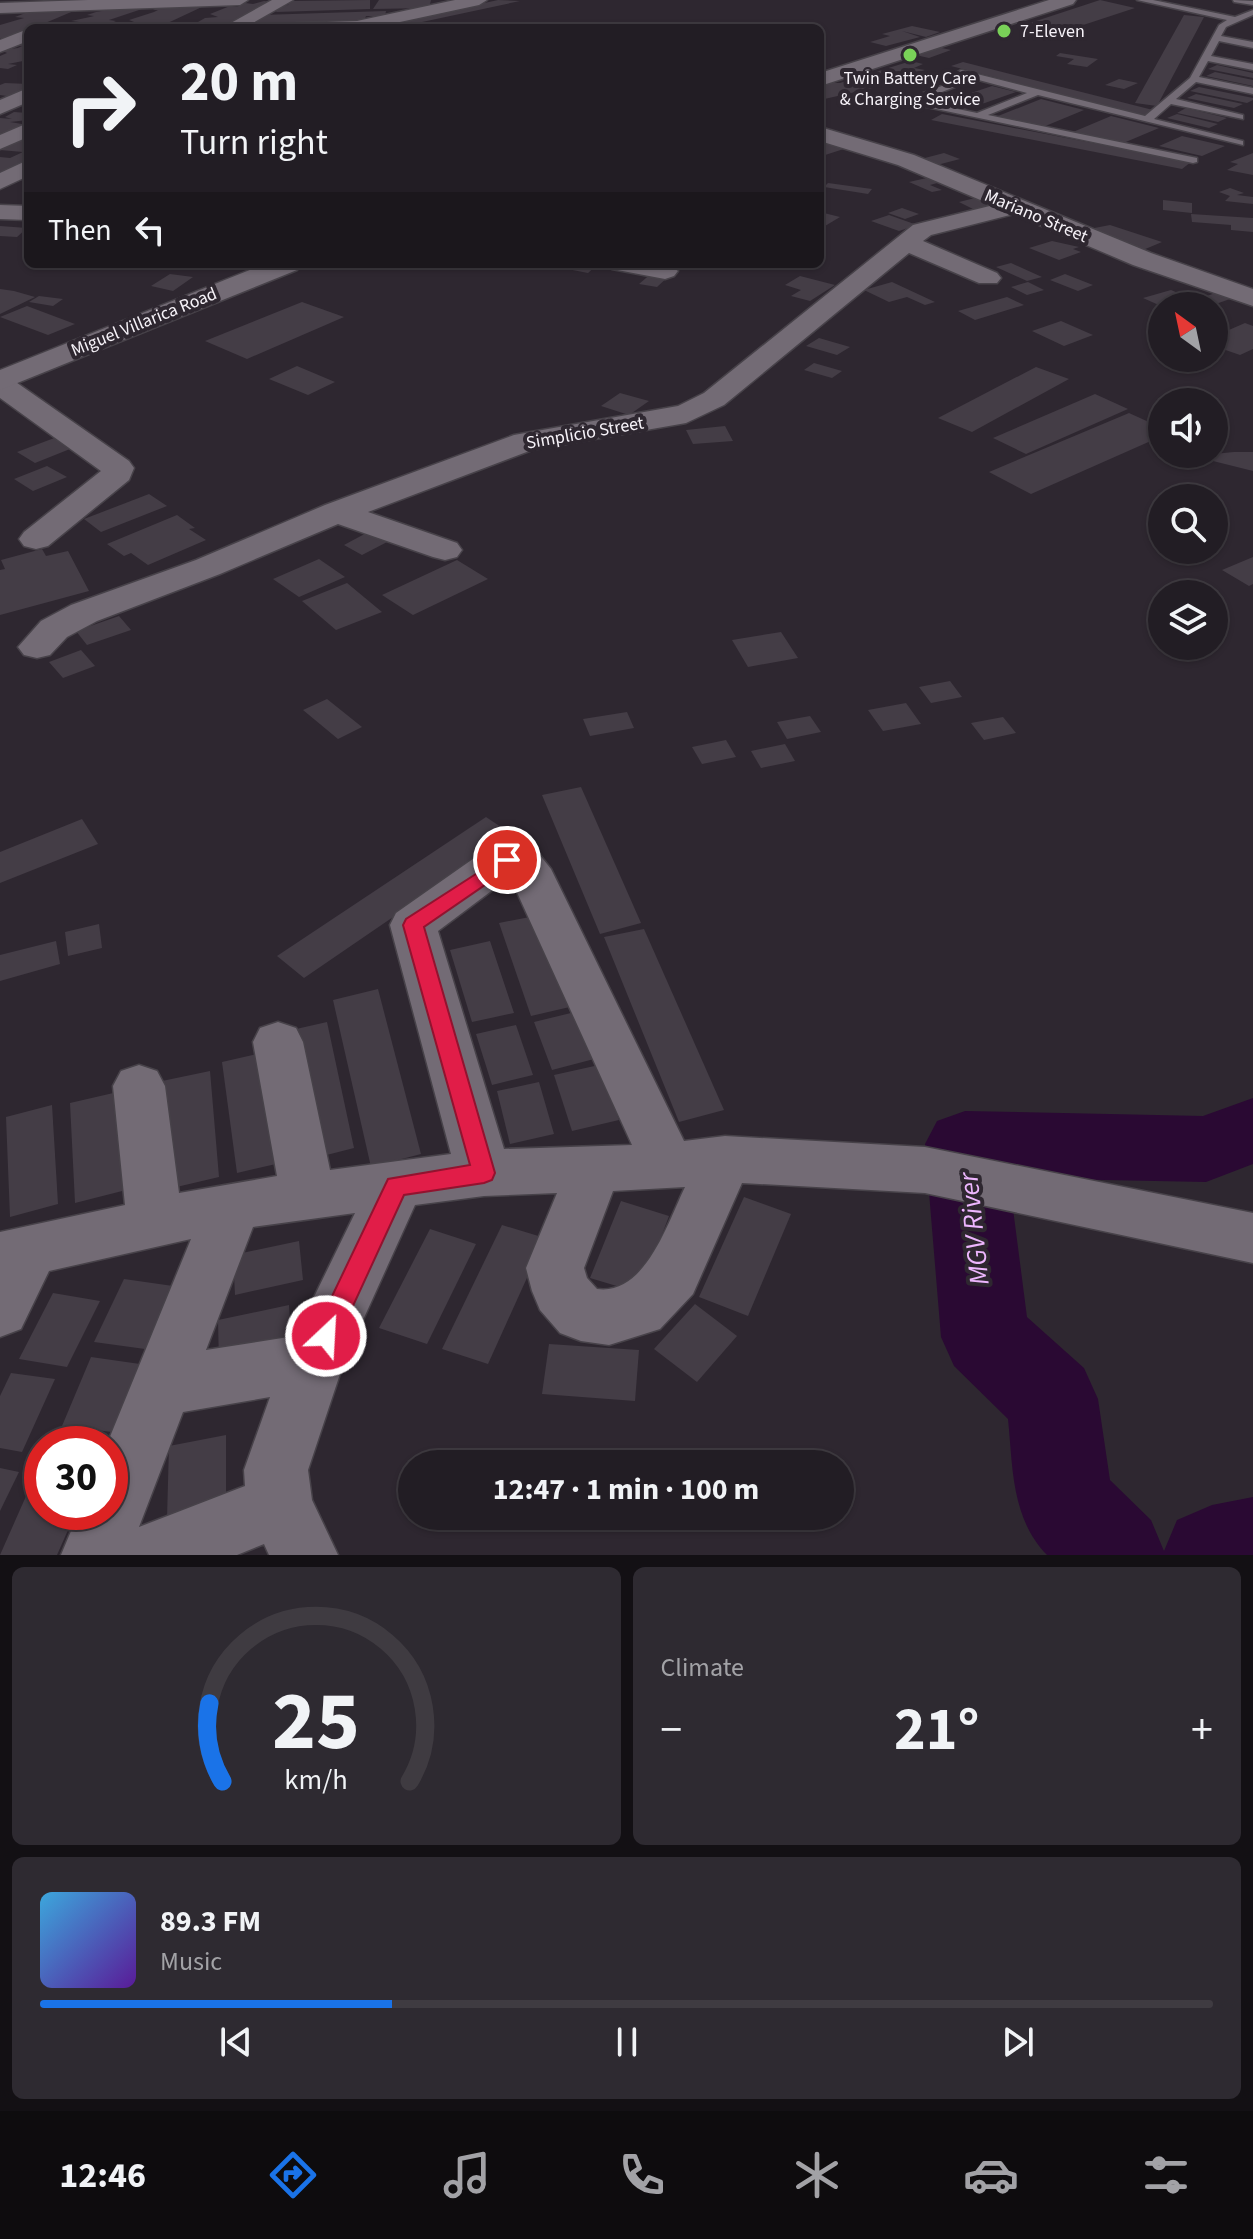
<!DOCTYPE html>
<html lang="en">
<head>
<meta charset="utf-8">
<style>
	body { margin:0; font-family:"Source Sans 3",sans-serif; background:#2e2a31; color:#f1f3f6; height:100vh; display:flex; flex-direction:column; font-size:30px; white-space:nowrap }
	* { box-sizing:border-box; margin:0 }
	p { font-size:26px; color:#a2a2a6 }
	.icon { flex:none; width:44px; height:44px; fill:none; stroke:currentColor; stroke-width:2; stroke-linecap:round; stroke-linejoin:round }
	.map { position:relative; height:1555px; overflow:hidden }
	.panel { display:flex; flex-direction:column; gap:12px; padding:12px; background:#131014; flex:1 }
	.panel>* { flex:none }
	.banner { position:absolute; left:24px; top:24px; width:800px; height:244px; border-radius:12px; box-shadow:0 2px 6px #0004,0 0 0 2px #3f3b41; background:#221d24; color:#f1f3f6; overflow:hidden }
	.needle { width:52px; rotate:327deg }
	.controls { position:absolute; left:1148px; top:292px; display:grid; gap:16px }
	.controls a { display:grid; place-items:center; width:80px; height:80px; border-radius:50%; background:#221d24; box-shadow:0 2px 6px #0004,0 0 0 2px #3f3b41; font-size:40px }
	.speed { position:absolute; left:24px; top:1426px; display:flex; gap:16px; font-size:40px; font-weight:700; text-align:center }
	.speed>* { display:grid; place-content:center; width:104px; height:104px; border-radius:50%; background:#221d24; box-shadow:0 2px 6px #0004,0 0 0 2px #3f3b41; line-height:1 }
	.speed .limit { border:12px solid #d22; background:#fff; color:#111 }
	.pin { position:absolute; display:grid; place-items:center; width:68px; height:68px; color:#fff; margin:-34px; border:4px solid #fff; border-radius:50%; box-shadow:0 2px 8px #0007 }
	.me { position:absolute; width:88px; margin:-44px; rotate:25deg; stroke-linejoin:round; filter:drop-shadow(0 0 6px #0008) }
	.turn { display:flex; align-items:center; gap:28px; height:168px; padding:0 24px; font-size:36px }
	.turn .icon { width:104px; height:104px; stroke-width:2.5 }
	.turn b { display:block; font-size:56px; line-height:68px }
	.then { display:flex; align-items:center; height:76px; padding:0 24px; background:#0003; gap:16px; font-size:30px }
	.big { font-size:60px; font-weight:700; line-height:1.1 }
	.panel .tile { flex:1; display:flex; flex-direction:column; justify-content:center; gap:12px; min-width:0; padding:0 28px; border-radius:12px; background:#2e2a31 }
	.panel .dial { align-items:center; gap:0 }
	.dial svg { height:208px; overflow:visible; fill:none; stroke:#3f3b41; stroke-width:7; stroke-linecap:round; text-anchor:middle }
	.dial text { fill:#f1f3f6; stroke:none }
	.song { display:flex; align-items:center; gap:24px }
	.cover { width:96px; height:96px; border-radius:12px; background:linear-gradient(135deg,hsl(200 70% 55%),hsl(270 70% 35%)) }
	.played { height:8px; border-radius:4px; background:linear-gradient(90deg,#1a73e8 30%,#3f3b41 30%) }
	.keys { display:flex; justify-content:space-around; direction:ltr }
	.heat { display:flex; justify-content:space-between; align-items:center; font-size:44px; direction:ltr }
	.panel .tiles { flex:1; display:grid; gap:12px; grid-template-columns:1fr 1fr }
	.tile:last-child { grid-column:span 2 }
	.trip { position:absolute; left:398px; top:1450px; width:456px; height:80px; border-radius:40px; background:#221d24; box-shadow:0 2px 6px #0004,0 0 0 2px #3f3b41; font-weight:700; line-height:80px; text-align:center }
	.menu { display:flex; height:128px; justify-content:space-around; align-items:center; background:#0e0c0e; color:#a2a2a6 }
	.menu .icon { width:56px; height:56px }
	.menu .current { color:#1a73e8 }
	.menu b { font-size:36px; color:#f1f3f6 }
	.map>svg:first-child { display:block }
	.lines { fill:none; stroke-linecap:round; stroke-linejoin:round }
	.river { fill:#2a0933; fill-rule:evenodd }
	.building { fill:#443d46 }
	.lane-casing { stroke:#474249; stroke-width:3 }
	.street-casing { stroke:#474249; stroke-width:3 }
	.secondary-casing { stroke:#474249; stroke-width:3 }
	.lane { fill:#736b75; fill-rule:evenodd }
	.street { fill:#736b75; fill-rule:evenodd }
	.secondary { fill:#736b75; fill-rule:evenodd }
	.route { fill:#e11d48; stroke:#92132f; stroke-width:2 }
	.poi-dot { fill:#79d158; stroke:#2e2730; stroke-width:3 }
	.labels { text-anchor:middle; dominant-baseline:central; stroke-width:8; stroke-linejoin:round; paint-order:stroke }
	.far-poi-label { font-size:18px; fill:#f6f2f8; stroke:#2e2730; text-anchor:start }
	.far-street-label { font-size:18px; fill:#f6f2f8; stroke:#2e2730 }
	.near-water-label { font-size:28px; font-style:italic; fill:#edb6fe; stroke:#2e2730 }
</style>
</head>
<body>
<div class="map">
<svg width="1253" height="1555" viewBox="0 0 1253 1555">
	<rect width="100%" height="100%" fill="#2e2730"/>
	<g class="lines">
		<path class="river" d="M1253,1098V1164L1206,1182L1009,1178L1027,1317L1084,1368L1098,1399L1110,1480L1151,1520L1164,1551L1177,1520L1212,1505L1253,1497V1555H1047C1011,1518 1013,1468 1008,1419L954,1366L941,1337L925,1144L937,1121L965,1111L1203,1116Z"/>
	</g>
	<g class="building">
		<path d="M370,0V9L276,12L279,6L288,5L290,1Z"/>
		<path d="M379,0H431L429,8L373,9Z"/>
		<path d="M498,0L520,1L394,28H370Z"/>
		<path d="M1100,0L1135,8L1065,31L1030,23Z"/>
		<path d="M264,1L280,3L228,28H185L204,22H198L205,18L218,17L210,14L230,6L237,7L239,6L232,5L237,2L253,4Z"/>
		<path d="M187,4L204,6L157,28H115L134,22L129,20L154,12L158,10H153L160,6L179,8Z"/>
		<path d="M130,6L142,9L109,20L116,21L107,25H97L103,28L60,27L75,24L79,22L71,21L90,17L94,16L87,15L96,12Z"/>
		<path d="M36,9L76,10L38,26H32L27,27L28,31L9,38H0V25L24,18L15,17Z"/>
		<path d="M386,11L385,16H366L363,23L255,25L261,15Z"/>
		<path d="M1184,15L1204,17L1157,106L1135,103Z"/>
		<path d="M912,26L940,32L926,37L902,31L920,37L886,46L870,42L890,36L882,34Z"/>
		<path d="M28,42V55L23,58L28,60L8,64L17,65L8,69L0,68V56L7,53L1,50L18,48L22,46H17Z"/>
		<path d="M933,46L951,50L929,58L911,54Z"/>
		<path d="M1060,53L1098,59L1087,67L1067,64L1074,59L1056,56Z"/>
		<path d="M911,61L923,64L914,68L925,70L866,90L853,86L864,90L820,100V83H840Z"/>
		<path d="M963,62L1157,111L1145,116L951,66Z"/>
		<path d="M1217,65L1253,73V78L1208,69Z"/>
		<path d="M1215,72L1253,80V86L1206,76Z"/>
		<path d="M1119,79L1138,83L1124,89L1105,85Z"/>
		<path d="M5,83L28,84V90L13,97L0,95V85Z"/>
		<path d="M992,86L1016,92L965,110L941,103Z"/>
		<path d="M1199,87L1253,98V100L1247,103L1190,91Z"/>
		<path d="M1196,94L1243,104L1234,108L1187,98Z"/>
		<path d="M1041,99L1084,110L1043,127L998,116Z"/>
		<path d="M1186,108L1227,118L1218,122L1177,113Z"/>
		<path d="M14,112L28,113V120L10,122L28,125L13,133L5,132L1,133L10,134L0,139V118L12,119L5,117Z"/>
		<path d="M942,114L1191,162L1182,169L931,120Z"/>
		<path d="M1177,114L1218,124L1209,128L1167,118Z"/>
		<path d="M1111,116L1159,128L1121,144L1073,132Z"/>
		<path d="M1182,136L1225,146L1202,156L1159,146Z"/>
		<path d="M28,137V162L0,175V157L10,158L23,152L0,150Z"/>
		<path d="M820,138L850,147L822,156Z"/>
		<path d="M944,153L960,159L937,165L921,159Z"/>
		<path d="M1253,153V175L1227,170L1238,164L1230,162Z"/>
		<path d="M931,177L941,182L930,185L942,190L932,192L909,182Z"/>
		<path d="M828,183L872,189L868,194L824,187Z"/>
		<path d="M1230,188L1244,193L1237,195L1253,197V204L1225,201L1230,196L1219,192Z"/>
		<path d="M979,197L997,206L977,211L959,202Z"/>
		<path d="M1163,200L1192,203V213L1163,210Z"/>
		<path d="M902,208L919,214L905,219L888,213Z"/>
		<path d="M820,212L840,217L820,229Z"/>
		<path d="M1191,214L1253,218V232L1231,230V225L1192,222Z"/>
		<path d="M889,215L917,225L899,231L871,221Z"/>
		<path d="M1110,225L1162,242L1143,250L1084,230Z"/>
		<path d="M0,226L27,228L17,237L0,236Z"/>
		<path d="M1052,241L1079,247L1073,249L1081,252L1059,260L1029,248Z"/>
		<path d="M1011,263L1042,277L1027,281L996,267Z"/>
		<path d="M560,264H598L588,273L557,267Z"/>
		<path d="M653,272L670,275L657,287L639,284Z"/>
		<path d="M170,274L193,277L173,291L151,286Z"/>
		<path d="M1065,274L1093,285L1078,291L1050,280Z"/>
		<path d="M800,276L835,285L810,301L791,296L801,290L785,285Z"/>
		<path d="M892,282L935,302L925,305L907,297L889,302L864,290Z"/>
		<path d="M1028,282L1044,290L1027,295L1011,287Z"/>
		<path d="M0,289L14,291L35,297L0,314Z"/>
		<path d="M1171,290L1194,300L1175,306H1161L1143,298Z"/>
		<path d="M1215,293L1230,299L1210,306L1194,301Z"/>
		<path d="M39,296L63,299L53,306L29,302Z"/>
		<path d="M1007,297L1024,305L975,320L958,311Z"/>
		<path d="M302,302L344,317L247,359L205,341Z"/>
		<path d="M27,306L75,324L48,335L0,317Z"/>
		<path d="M1061,321L1093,335L1064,346L1032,331Z"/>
		<path d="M1245,323L1253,326V349L1240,355L1214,346V342L1228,335L1222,333Z"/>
		<path d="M819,338L850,347L837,355L806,346Z"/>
		<path d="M814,363L842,371L832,378L804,370Z"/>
		<path d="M297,366L335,382L308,395L269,379Z"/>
		<path d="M1036,367L1069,379L972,432L938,418Z"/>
		<path d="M620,393L649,401L629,415L601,406Z"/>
		<path d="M1095,394L1128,409L1026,454L993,438Z"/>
		<path d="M1129,413L1162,428V436L1031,494L989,472Z"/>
		<path d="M725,426L733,441L693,444L686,430Z"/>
		<path d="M57,437L75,447L35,463L17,452Z"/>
		<path d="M1253,452V471L1193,456L1234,452Z"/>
		<path d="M47,466L67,477L33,491L14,479Z"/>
		<path d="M149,494L167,506L101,532L84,519Z"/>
		<path d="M177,515L195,528L189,529L206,540L148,565L131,553L124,556L107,544Z"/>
		<path d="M372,530L391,540L362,555L344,545Z"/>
		<path d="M42,549L46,556L68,551L89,591L0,615V570L5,569L1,560Z"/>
		<path d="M1253,557V584L1249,586L1222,570Z"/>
		<path d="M319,559L345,577L299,597L273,579Z"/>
		<path d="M457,560L488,579L413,615L382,595Z"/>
		<path d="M347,583L382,612L336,630L302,601Z"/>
		<path d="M119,616L131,630L87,645L76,631Z"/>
		<path d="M781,632L798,658L748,667L732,640Z"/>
		<path d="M81,650L95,666L63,678L49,662Z"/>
		<path d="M950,681L962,697L931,703L919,687Z"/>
		<path d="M327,699L362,727L338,739L303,710Z"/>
		<path d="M906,703L921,724L883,731L868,710Z"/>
		<path d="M627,712L634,728L590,736L583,719Z"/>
		<path d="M810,716L821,732L787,739L777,722Z"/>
		<path d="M1003,717L1016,733L984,740L971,723Z"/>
		<path d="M726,740L736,757L702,764L692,747Z"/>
		<path d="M785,744L795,761L761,768L751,751Z"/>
		<path d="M581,787L641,923L600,934L542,795Z"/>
		<path d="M486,817L513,835L304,978L277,956Z"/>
		<path d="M82,819L98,844L0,883V852Z"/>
		<path d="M540,915L574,1006L531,1016L499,923Z"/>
		<path d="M99,924L102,948L68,956L65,932Z"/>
		<path d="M644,929L724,1110L679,1122L604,937Z"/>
		<path d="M56,941L60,964L0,981V955Z"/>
		<path d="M490,941L514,1013L472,1022L450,950Z"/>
		<path d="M378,989L421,1154L371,1167L333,1000Z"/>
		<path d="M575,1012L594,1059L552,1070L534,1022Z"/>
		<path d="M327,1022L354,1148L307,1160L283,1032Z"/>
		<path d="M516,1025L533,1075L492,1085L476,1034Z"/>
		<path d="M270,1051L289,1161L237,1173L222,1062Z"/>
		<path d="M599,1065L619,1120L572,1131L554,1075Z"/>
		<path d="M210,1071L219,1177L168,1189L162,1081Z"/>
		<path d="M539,1082L554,1134L510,1144L497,1091Z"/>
		<path d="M122,1091L130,1189L75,1203L70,1103Z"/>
		<path d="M52,1105L58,1204L10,1217L6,1117Z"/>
		<path d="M744,1197L791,1214L748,1316L699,1297Z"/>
		<path d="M621,1201L669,1216L640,1293L590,1278Z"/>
		<path d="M502,1225L545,1238L488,1364L442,1349Z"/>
		<path d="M430,1229L476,1244L427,1344L379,1328Z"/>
		<path d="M299,1241L303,1280L235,1295L233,1255Z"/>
		<path d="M124,1279L173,1286L145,1349L94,1342Z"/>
		<path d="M53,1293L100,1301L67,1367L19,1359Z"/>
		<path d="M695,1304L737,1336L697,1382L654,1349Z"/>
		<path d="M289,1305L292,1349L219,1364L218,1320Z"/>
		<path d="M549,1344L639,1350L635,1401L542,1394Z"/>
		<path d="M91,1357L140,1364L112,1432L62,1426Z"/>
		<path d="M11,1373L55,1379L22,1452L0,1448V1396Z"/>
		<path d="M226,1435V1507L167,1519L169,1446Z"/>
		<path d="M42,1460V1512H76L57,1555H0Z"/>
		<path d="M0,1468L19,1472L0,1511Z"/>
	</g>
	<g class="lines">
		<defs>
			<g id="lane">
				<path d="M1137,0H1153L1235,17L1253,10V15L1226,27L1221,36L1253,42V48L1219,41L1211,56L1253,64V70L1208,61L1199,77L1253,88V94L1196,82L1176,99L1243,115V119L1171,104L1154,119L1243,141V145L1038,95L988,115L1197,158V162L1193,163L889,99L894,96L908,99L965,77L956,73L961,70L1145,116L1190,78L1219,25L1227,20ZM975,79L1027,93L977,113L919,101Z"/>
				<path d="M1233,0L1253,1V5L1234,2Z"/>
			</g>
			<g id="street">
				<path d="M88,0H248L240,5L0,13V3Z"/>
				<path d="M272,0H293L244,28H222Z"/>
				<path d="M455,0H487L479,5L372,28H287L296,23L357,21Z"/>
				<path d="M28,29V41L0,52V40Z"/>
				<path d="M28,88V102L0,114V100Z"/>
				<path d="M28,123V137L0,149V135Z"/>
				<path d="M28,160V176L0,189V173Z"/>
				<path d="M1014,200L1022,202L1026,207L1022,212L931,235L923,241L997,273L1001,278L997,283H979L909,253L724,405L686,423L532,450L368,512L457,543L462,550L457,557L445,560L433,557L338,524L220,574L97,621L67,637L50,655L37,658L24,655L18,647L41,621L71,605L196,560L325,505L514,435L678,406L704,393L913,225Z"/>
				<path d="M0,205L28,206V220L0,219Z"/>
				<path d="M608,264H668L678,271L674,276L665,279L612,269Z"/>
				<path d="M0,375L10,378L129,461L134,468L129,480L48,546L36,549L24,546L19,539L24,532L101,471L0,398Z"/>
				<path d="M519,845L535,849L551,869L684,1141L725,1136L925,1147L1253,1213V1263L925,1193L742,1183L693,1294L660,1329L609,1345L581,1341L560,1333L540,1310L532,1291L526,1268L557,1193L484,1196L415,1205L344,1362L308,1470L312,1500L338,1555H269L264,1544L237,1555H61L79,1512H110V1444H107L191,1239L49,1271L21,1329L0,1337V1232L125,1205L113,1086L121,1071L139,1065L157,1071L165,1086L179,1193L277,1176L253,1042L260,1028L278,1022L296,1028L303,1042L330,1170L451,1154L390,925L396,913L480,854ZM510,877L632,1145L504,1149L438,931ZM685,1187C668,1222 645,1296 597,1289L587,1278L584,1268L613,1191ZM355,1213L295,1336L206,1350L253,1227ZM270,1397L244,1470L245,1486L139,1527L183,1412Z"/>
			</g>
			<g id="secondary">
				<path d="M1049,0H1076L1073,4L820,86V73Z"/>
				<path d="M820,127L914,155L1151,253L1253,289V306L1133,265L898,165L820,141Z"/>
				<path d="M265,264H301L297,270L0,390V370Z"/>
			</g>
		</defs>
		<use href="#lane" class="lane-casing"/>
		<use href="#street" class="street-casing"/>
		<use href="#secondary" class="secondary-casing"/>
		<use href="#lane" class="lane"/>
		<use href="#street" class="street"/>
		<use href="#secondary" class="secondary"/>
	</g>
	<path class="route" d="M507,854L514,856L517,860L514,865L424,927L495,1173L492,1180L484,1183L404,1195L335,1345L326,1348L317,1345L313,1336L388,1179L470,1165L403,925L406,919Z"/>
	<g class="poi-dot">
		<circle cx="1004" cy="31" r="8"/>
		<circle cx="910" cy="55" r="8"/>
	</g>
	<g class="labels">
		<g class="far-poi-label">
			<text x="1020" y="31">7-Eleven</text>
			<text x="910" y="78" text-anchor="middle">Twin Battery Care<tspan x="910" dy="21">&amp; Charging Service</tspan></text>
		</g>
		<g class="far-street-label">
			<text transform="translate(1036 216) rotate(23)">Mariano Street</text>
			<text transform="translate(144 322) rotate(-22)">Miguel Villarica Road</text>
			<text transform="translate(585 433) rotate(-10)">Simplicio Street</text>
		</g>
		<g class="near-water-label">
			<text transform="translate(974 1229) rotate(-96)">MGV River</text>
		</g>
	</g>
</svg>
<div class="controls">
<a><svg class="needle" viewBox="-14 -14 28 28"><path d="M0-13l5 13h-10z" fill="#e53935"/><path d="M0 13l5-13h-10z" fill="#a2a2a6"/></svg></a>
<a><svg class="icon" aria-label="sound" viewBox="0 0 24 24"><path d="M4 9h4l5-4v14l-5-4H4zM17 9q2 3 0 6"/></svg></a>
<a><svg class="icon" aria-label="search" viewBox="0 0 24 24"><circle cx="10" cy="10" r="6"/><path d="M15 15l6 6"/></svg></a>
<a><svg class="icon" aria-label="layers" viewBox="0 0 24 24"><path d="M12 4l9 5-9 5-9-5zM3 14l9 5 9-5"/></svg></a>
</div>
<div class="speed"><div class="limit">30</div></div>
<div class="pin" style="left:507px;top:860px;background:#d93025"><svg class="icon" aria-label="arrive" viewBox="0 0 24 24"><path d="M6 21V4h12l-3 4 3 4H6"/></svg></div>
<svg class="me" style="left:326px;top:1336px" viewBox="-20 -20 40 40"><circle r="17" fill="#e11d48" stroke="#fff" stroke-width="3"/><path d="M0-11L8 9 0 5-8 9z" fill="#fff"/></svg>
<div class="trip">12:47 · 1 min · 100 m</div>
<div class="banner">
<div class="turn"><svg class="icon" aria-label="right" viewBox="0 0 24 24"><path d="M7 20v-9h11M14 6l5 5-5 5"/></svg><div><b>20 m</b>Turn right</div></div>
<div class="then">Then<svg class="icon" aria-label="left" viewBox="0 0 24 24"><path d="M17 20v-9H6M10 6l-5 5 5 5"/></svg></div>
</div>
</div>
<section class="panel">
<div class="tiles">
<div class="tile dial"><svg viewBox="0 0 100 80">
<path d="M14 69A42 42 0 1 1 86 69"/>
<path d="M14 69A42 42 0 0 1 9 39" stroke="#1a73e8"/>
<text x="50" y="56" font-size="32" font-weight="700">25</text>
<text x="50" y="72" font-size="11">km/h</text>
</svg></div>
<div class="tile"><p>Climate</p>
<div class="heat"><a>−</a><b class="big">21°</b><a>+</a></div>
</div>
<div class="tile">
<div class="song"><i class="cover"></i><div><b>89.3 FM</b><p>Music</p></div></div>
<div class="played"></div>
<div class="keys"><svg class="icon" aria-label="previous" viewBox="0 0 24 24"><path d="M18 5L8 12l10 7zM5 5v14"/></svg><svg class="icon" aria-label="pause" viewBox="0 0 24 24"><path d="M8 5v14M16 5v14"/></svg><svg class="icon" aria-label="next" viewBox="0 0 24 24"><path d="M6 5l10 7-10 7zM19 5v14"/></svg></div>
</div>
</div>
</section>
<nav class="menu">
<b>12:46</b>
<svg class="icon current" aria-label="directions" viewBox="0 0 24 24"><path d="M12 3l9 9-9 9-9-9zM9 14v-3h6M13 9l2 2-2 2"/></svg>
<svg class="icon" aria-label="music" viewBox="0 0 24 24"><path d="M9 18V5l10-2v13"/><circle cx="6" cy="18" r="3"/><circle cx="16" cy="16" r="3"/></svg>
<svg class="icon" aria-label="phone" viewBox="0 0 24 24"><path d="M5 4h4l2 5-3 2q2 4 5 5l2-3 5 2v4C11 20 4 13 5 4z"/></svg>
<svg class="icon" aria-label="climate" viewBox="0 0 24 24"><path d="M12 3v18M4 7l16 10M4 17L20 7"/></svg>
<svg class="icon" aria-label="car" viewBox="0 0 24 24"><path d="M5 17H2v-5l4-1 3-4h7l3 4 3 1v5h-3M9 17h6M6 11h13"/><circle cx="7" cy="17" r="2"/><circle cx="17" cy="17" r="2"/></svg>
<svg class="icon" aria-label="filters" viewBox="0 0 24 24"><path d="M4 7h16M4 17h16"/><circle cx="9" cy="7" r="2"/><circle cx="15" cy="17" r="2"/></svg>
</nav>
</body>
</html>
